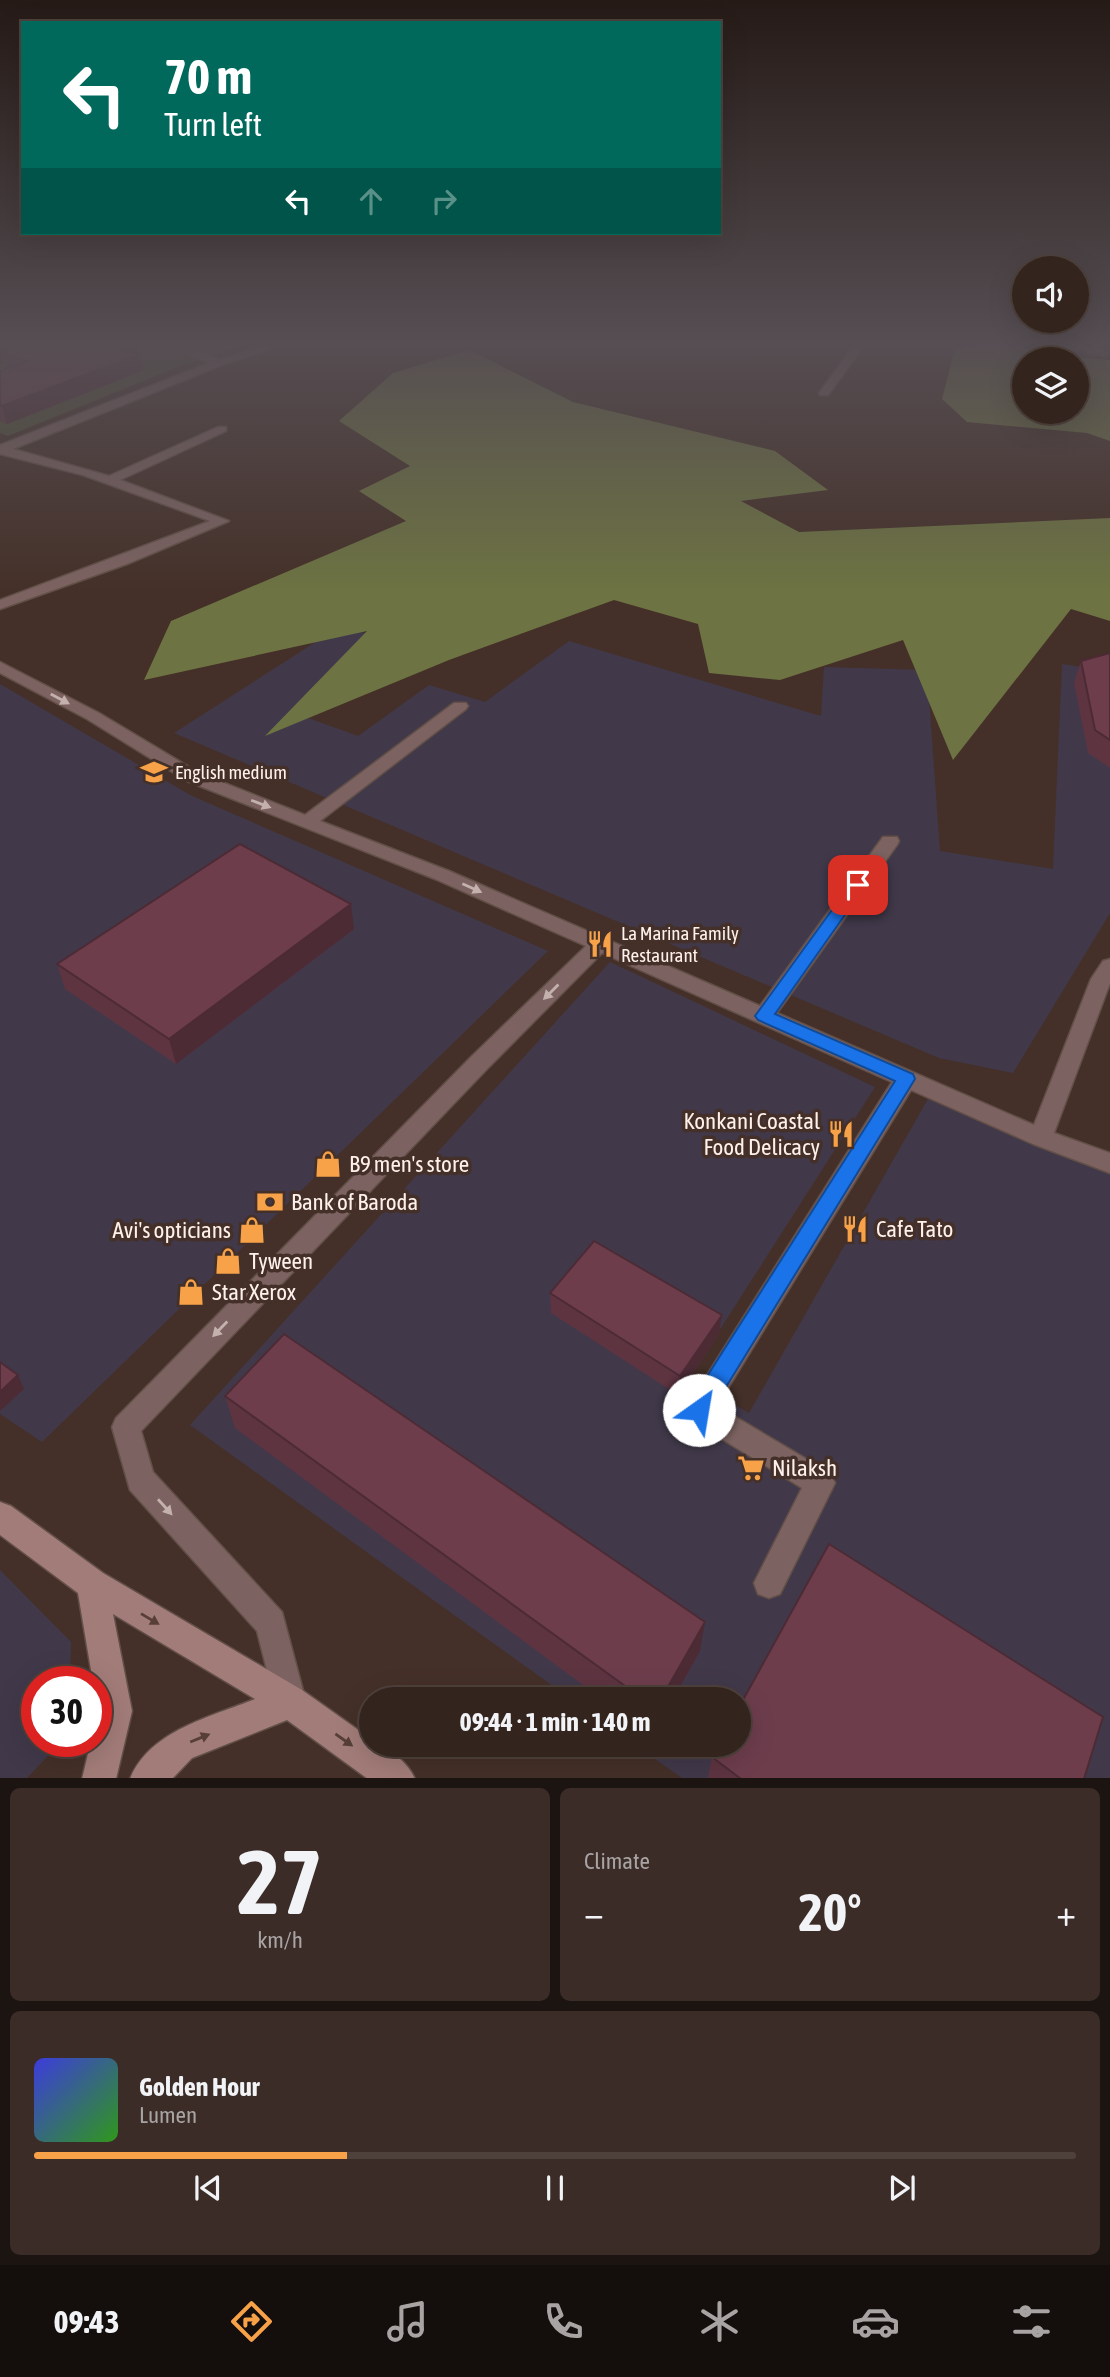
<!DOCTYPE html>
<html lang="en">
<head>
<meta charset="utf-8">
<style>
	body { margin:0; font-family:"Asap Condensed",sans-serif; background:#3b2c27; color:#f1f3f6; height:100vh; display:flex; flex-direction:column; font-size:26px; white-space:nowrap }
	* { box-sizing:border-box; margin:0 }
	p { font-size:23px; color:#a9a4a4 }
	.icon { flex:none; width:38px; height:38px; fill:none; stroke:currentColor; stroke-width:2; stroke-linecap:round; stroke-linejoin:round }
	.map { position:relative; height:1778px; overflow:hidden }
	.side { display:flex; flex-direction:column; gap:10px; padding:10px; background:#1c1410; flex:1 }
	.side>* { flex:none }
	.banner { position:absolute; left:21px; top:21px; width:700px; height:214px; border-radius:0px; box-shadow:0 7px 28px #0002,0 0 0 2px #4e413c; background:#00695c; color:#fff; overflow:hidden }
	.buttons { position:absolute; left:1012px; top:256px; display:grid; gap:14px }
	.buttons a { display:grid; place-items:center; width:77px; height:77px; border-radius:50%; background:#33241e; box-shadow:0 7px 28px #0002,0 0 0 2px #4e413c; font-size:35px }
	.speed { position:absolute; left:21px; top:1666px; display:flex; gap:14px; font-size:35px; font-weight:700; text-align:center }
	.speed>* { display:grid; place-content:center; width:91px; height:91px; border-radius:50%; background:#33241e; box-shadow:0 7px 28px #0002,0 0 0 2px #4e413c; line-height:1 }
	.speed .limit { border:10px solid #d22; background:#fff; color:#111 }
	.pin { position:absolute; display:grid; place-items:center; width:60px; height:60px; color:#fff; margin:-30px; border-radius:14px; box-shadow:0 4px 10px #0006 }
	.me { position:absolute; width:77px; margin:-38px; rotate:32deg; stroke-linejoin:round; filter:drop-shadow(0 0 5px #0008) }
	.turn { display:flex; align-items:center; gap:24px; height:147px; padding:0 28px; font-size:32px }
	.turn .icon { width:91px; height:91px; stroke-width:2.5 }
	.turn b { display:block; font-size:49px; line-height:60px }
	.lanes { display:flex; align-items:center; height:66px; padding:0 28px; background:#0003; justify-content:center; gap:35px; direction:ltr }
	.lanes .off { opacity:.35 }
	.big { font-size:52px; font-weight:700; line-height:1.1 }
	.side .card { flex:1; display:flex; flex-direction:column; justify-content:center; gap:10px; min-width:0; padding:0 24px; border-radius:10px; background:#3b2c27 }
	.side .dial { align-items:center; gap:0 }
	.dial b { font-size:91px; line-height:1 }
	.song { display:flex; align-items:center; gap:21px }
	.cover { width:84px; height:84px; border-radius:10px; background:linear-gradient(135deg,hsl(240 70% 55%),hsl(110 70% 35%)) }
	.played { height:7px; border-radius:4px; background:linear-gradient(90deg,#f7a248 30%,#4e413c 30%) }
	.keys { display:flex; justify-content:space-around; direction:ltr }
	.heat { display:flex; justify-content:space-between; align-items:center; font-size:38px; direction:ltr }
	.side .tiles { flex:1; display:grid; gap:10px; grid-template-columns:1fr 1fr }
	.card:last-child { grid-column:span 2 }
	.trip { position:absolute; left:359px; top:1687px; width:392px; height:70px; border-radius:35px; background:#33241e; box-shadow:0 7px 28px #0002,0 0 0 2px #4e413c; font-weight:700; line-height:70px; text-align:center }
	.tab-bar { display:flex; height:112px; justify-content:space-around; align-items:center; background:#140e0c; color:#a9a4a4 }
	.tab-bar .icon { width:49px; height:49px }
	.tab-bar .selected { color:#f7a248 }
	.tab-bar b { font-size:32px; color:#f1f3f6 }
	.map>svg:first-child { display:block }
	.commercial { fill:#41394a }
	.green { fill:#4c5034 }
	.forest { fill:#6d7342; fill-rule:evenodd }
	.lines { fill:none; stroke-linecap:round; stroke-linejoin:round }
	.minor-casing { stroke:#624f47; stroke-width:3 }
	.secondary-casing { stroke:#624f47; stroke-width:3 }
	.minor { fill:#7c6361; fill-rule:evenodd }
	.secondary { fill:#a27c79; fill-rule:evenodd }
	.wall { fill:#5e3441 }
	.shaded-wall { fill:#4c2b35 }
	.building { fill:#6d3d4c; stroke:#4c2b35; stroke-width:2 }
	.oneway { fill:#c4b1ad }
	.oneway2 { fill:#573f38 }
	.route { fill:#1a73e8; stroke:#114b97; stroke-width:2 }
	.labels { text-anchor:middle; dominant-baseline:central; stroke-width:7; stroke-linejoin:round; paint-order:stroke }
	.poi-label { font-size:19px; fill:#fef1eb; stroke:#443028; text-anchor:start }
	.near-poi-label { font-size:23px; fill:#fef1eb; stroke:#443028; text-anchor:start }
</style>
</head>
<body>
<div class="map">
<svg width="1110" height="1779" viewBox="0 0 1110 1779">
	<rect width="100%" height="100%" fill="#443028"/>
	<g class="commercial">
		<path d="M342,625L396,644L297,714L358,736L429,685L485,702L569,641L821,716L824,667L927,670L940,851L1053,869L1062,664L1110,671V913L1013,1073L939,1058L174,733Z"/>
		<path d="M0,684L192,796L548,951L42,1442L0,1414Z"/>
		<path d="M610,962L875,1087L689,1378L749,1413L928,1099L1110,1169V1778H682L635,1745H738V1699H571L190,1425Z"/>
		<path d="M0,1570L71,1642L70,1682H37V1741H62L27,1778H0Z"/>
	</g>
	<path class="green" d="M60,343H250L185,364L8,436L0,433V364Z"/>
	<g class="forest">
		<path d="M979,343H1014L1044,356L1110,360V441L1087,433L967,422L942,399L955,349ZM1024,359H1076V411H1024Z"/>
		<path d="M469,350L573,402L775,451L828,490L741,501L799,532L1110,518V621L1071,609L953,760L903,640L780,680L709,673L698,624L614,600L449,660L265,736L367,631L144,680L171,621L406,521L359,491L410,466L339,421L393,373Z"/>
	</g>
	<g class="lines">
		<defs>
			<g id="minor">
				<path d="M271,343H287L222,365L13,449L109,476L218,427H226V431L120,480L229,521L127,564L0,609V600L210,521L83,475L0,454V445L209,363L190,355V351H198L219,360Z"/>
				<path d="M856,343H866L828,395H820L819,393Z"/>
				<path d="M1049,343H1070L1109,353L1104,356Z"/>
				<path d="M0,662L99,713L199,773L305,815L454,703H466L468,706L466,709L320,821L449,871L760,1006L883,837H897L899,841L897,845L777,1013L1034,1125L1091,979L1103,961L1110,959V983L1054,1133L1110,1153V1173L1033,1144L911,1090L717,1406L830,1473L835,1483L780,1594L769,1598L758,1594L754,1583L802,1488L689,1419L685,1410L892,1082L602,953L487,1069L141,1431L153,1472L282,1612L306,1702L302,1714L290,1718L278,1714L257,1631L130,1490L112,1427L116,1418L471,1057L586,946L435,879L187,781L87,719L0,673Z"/>
			</g>
			<path id="secondary" d="M0,1502L11,1506L103,1573L302,1690L371,1739V1745C388,1745 409,1764 415,1779H368L287,1720L192,1758L172,1779H130C150,1730 211,1717 255,1699L113,1614L132,1711L116,1779H82L91,1741H96L98,1711L96,1682H93L78,1593L0,1535Z"/>
		</defs>
		<use href="#minor" class="minor-casing"/>
		<use href="#secondary" class="secondary-casing"/>
		<use href="#minor" class="minor"/>
		<use href="#secondary" class="secondary"/>
	</g>
	<g class="wall">
		<path d="M136,345L144,370L7,424L0,421V371L5,369L1,353Z"/>
		<path d="M1110,653V768L1088,753L1074,683L1081,661Z"/>
		<path d="M354,929L176,1064L65,989L57,964Z"/>
		<path d="M550,1293L719,1334L678,1395L551,1313Z"/>
		<path d="M225,1396L700,1651L673,1699H602L235,1428Z"/>
		<path d="M712,1757L1084,1779H710L708,1777Z"/>
	</g>
	<g class="shaded-wall">
		<path d="M136,345L138,354H140L144,370L7,424L2,406L121,349Z"/>
		<path d="M351,904L354,929L176,1064L169,1039Z"/>
		<path d="M722,1315L719,1334L678,1395L680,1376Z"/>
		<path d="M18,1375L24,1389L0,1411V1392Z"/>
		<path d="M705,1622L700,1651L673,1699H661Z"/>
	</g>
	<g class="building">
		<path d="M28,343H135L136,345L121,349L140,354L2,406H0V371L28,361L1,353Z"/>
		<path d="M1110,653V740L1095,730L1081,661Z"/>
		<path d="M240,844L351,904L169,1039L57,964Z"/>
		<path d="M594,1241L722,1315L680,1376L550,1293Z"/>
		<path d="M284,1334L705,1622L661,1699H643L225,1396Z"/>
		<path d="M0,1362L18,1375L0,1392Z"/>
		<path d="M829,1544L1103,1717L1084,1779H741L712,1757L719,1745H738V1709Z"/>
	</g>
	<defs><path id="oneway-solid" d="M-6-.8H1V-3.2L6.5 0L1 3.2V.8H-6Z" transform="scale(1.75)"/></defs>
	<g class="oneway">
		<use href="#oneway-solid" transform="translate(60 699) rotate(28)"/>
		<use href="#oneway-solid" transform="translate(261 804) rotate(21)"/>
		<use href="#oneway-solid" transform="translate(472 888) rotate(24)"/>
		<use href="#oneway-solid" transform="translate(551 992) rotate(135)"/>
		<use href="#oneway-solid" transform="translate(220 1329) rotate(134)"/>
		<use href="#oneway-solid" transform="translate(165 1507) rotate(48)"/>
	</g>
	<g class="oneway2">
		<use href="#oneway-solid" transform="translate(150 1619) rotate(31)"/>
		<use href="#oneway-solid" transform="translate(200 1738) rotate(-22)"/>
		<use href="#oneway-solid" transform="translate(344 1740) rotate(35)"/>
	</g>
	<linearGradient id="sky" x2="0" y2="1"><stop stop-color="#251a16"/><stop offset="0.58" stop-color="#564e53"/><stop offset="1" stop-color="#564e53" stop-opacity="0"/></linearGradient>
	<rect width="1110" height="592" fill="url(#sky)"/>
	<path class="route" d="M858,880L866,885L775,1014L913,1074L915,1079L707,1418L699,1421L690,1418L687,1410L690,1403L895,1081L758,1020L755,1016L853,881Z"/>
	<defs>
		<symbol id="school-bare" viewBox="-9 -9 18 18"><path d="M0-5L7-2L0 1L-7-2ZM-4 1L0 2.5L4 1V4Q0 6-4 4Z" fill="#f7a248" stroke="#443028" stroke-width="2.5" paint-order="stroke"/></symbol>
		<symbol id="restaurant-bare" viewBox="-9 -9 18 18"><path d="M-5-6h1v4h1v-4h1v4h1v-4h1v5L-1.5 .5V6h-2V.5L-5-1ZM5-6V6H3V1.5H1.5Q1.5-4 5-6Z" fill="#f7a248" stroke="#443028" stroke-width="2.5" paint-order="stroke"/></symbol>
		<symbol id="shop-bare" viewBox="-9 -9 18 18"><path d="M-5-2.5h2.3a2.7 3.5 0 0 1 5.4 0H5L5.5 6h-11ZM-1.5-2.5h3a1.5 2.3 0 0 0-3 0Z" fill="#f7a248" stroke="#443028" stroke-width="2.5" paint-order="stroke"/></symbol>
		<symbol id="bank-bare" viewBox="-9 -9 18 18"><path d="M-6-4H6V4H-6ZM0-2.3a2.3 2.3 0 1 0 0 4.6a2.3 2.3 0 1 0 0-4.6Z" fill="#f7a248" stroke="#443028" stroke-width="2.5" paint-order="stroke"/></symbol>
		<symbol id="supermarket-bare" viewBox="-9 -9 18 18"><path d="M-6-5.5h2.5l.6 2H6L4.5 2H-2.5L-4.4-4H-6ZM-1.5 3.2a1.3 1.3 0 1 0 .1 0ZM3 3.2a1.3 1.3 0 1 0 .1 0Z" fill="#f7a248" stroke="#443028" stroke-width="2.5" paint-order="stroke"/></symbol>
	</defs>
	<g fill-rule="evenodd">
		<use href="#school-bare" x="135" y="753" width="38" height="38"/>
		<use href="#restaurant-bare" x="581" y="925" width="38" height="38"/>
		<use href="#restaurant-bare" x="822" y="1115" width="38" height="38"/>
		<use href="#shop-bare" x="309" y="1145" width="38" height="38"/>
		<use href="#bank-bare" x="251" y="1183" width="38" height="38"/>
		<use href="#restaurant-bare" x="836" y="1210" width="38" height="38"/>
		<use href="#shop-bare" x="233" y="1211" width="38" height="38"/>
		<use href="#shop-bare" x="209" y="1242" width="38" height="38"/>
		<use href="#shop-bare" x="172" y="1273" width="38" height="38"/>
		<use href="#supermarket-bare" x="732" y="1449" width="38" height="38"/>
	</g>
	<g class="labels">
		<g class="poi-label">
			<text x="175" y="772">English medium</text>
			<text x="621" y="933">La Marina Family<tspan x="621" dy="22">Restaurant</tspan></text>
		</g>
		<g class="near-poi-label">
			<text x="820" y="1121" text-anchor="end">Konkani Coastal<tspan x="820" dy="26">Food Delicacy</tspan></text>
			<text x="349" y="1164">B9 men's store</text>
			<text x="291" y="1202">Bank of Baroda</text>
			<text x="876" y="1229">Cafe Tato</text>
			<text x="231" y="1230" text-anchor="end">Avi's opticians</text>
			<text x="249" y="1261">Tyween</text>
			<text x="212" y="1292">Star Xerox</text>
			<text x="772" y="1468">Nilaksh</text>
		</g>
	</g>
</svg>
<div class="buttons">
<a><svg class="icon" aria-label="sound" viewBox="0 0 24 24"><path d="M4 9h4l5-4v14l-5-4H4zM17 9q2 3 0 6"/></svg></a>
<a><svg class="icon" aria-label="layers" viewBox="0 0 24 24"><path d="M12 4l9 5-9 5-9-5zM3 14l9 5 9-5"/></svg></a>
</div>
<div class="speed"><div class="limit">30</div></div>
<div class="pin" style="left:858px;top:885px;background:#d93025"><svg class="icon" aria-label="arrive" viewBox="0 0 24 24"><path d="M6 21V4h12l-3 4 3 4H6"/></svg></div>
<svg class="me" style="left:699px;top:1410px" viewBox="-20 -20 40 40"><circle r="19" fill="#fff"/><path d="M0-13L10 11 0 6-10 11z" fill="#1a73e8"/></svg>
<div class="trip">09:44 · 1 min · 140 m</div>
<div class="banner">
<div class="turn"><svg class="icon" aria-label="left" viewBox="0 0 24 24"><path d="M17 20v-9H6M10 6l-5 5 5 5"/></svg><div><b>70 m</b>Turn left</div></div>
<div class="lanes"><svg class="icon" aria-label="left" viewBox="0 0 24 24"><path d="M17 20v-9H6M10 6l-5 5 5 5"/></svg><svg class="icon off" aria-label="ahead" viewBox="0 0 24 24"><path d="M12 20V5M6 11l6-6 6 6"/></svg><svg class="icon off" aria-label="right" viewBox="0 0 24 24"><path d="M7 20v-9h11M14 6l5 5-5 5"/></svg></div>
</div>
</div>
<section class="side">
<div class="tiles">
<div class="card dial"><b>27</b><p>km/h</p></div>
<div class="card"><p>Climate</p>
<div class="heat"><a>−</a><b class="big">20°</b><a>+</a></div>
</div>
<div class="card">
<div class="song"><i class="cover"></i><div><b>Golden Hour</b><p>Lumen</p></div></div>
<div class="played"></div>
<div class="keys"><svg class="icon" aria-label="previous" viewBox="0 0 24 24"><path d="M18 5L8 12l10 7zM5 5v14"/></svg><svg class="icon" aria-label="pause" viewBox="0 0 24 24"><path d="M8 5v14M16 5v14"/></svg><svg class="icon" aria-label="next" viewBox="0 0 24 24"><path d="M6 5l10 7-10 7zM19 5v14"/></svg></div>
</div>
</div>
</section>
<nav class="tab-bar">
<b>09:43</b>
<svg class="icon selected" aria-label="directions" viewBox="0 0 24 24"><path d="M12 3l9 9-9 9-9-9zM9 14v-3h6M13 9l2 2-2 2"/></svg>
<svg class="icon" aria-label="music" viewBox="0 0 24 24"><path d="M9 18V5l10-2v13"/><circle cx="6" cy="18" r="3"/><circle cx="16" cy="16" r="3"/></svg>
<svg class="icon" aria-label="phone" viewBox="0 0 24 24"><path d="M5 4h4l2 5-3 2q2 4 5 5l2-3 5 2v4C11 20 4 13 5 4z"/></svg>
<svg class="icon" aria-label="climate" viewBox="0 0 24 24"><path d="M12 3v18M4 7l16 10M4 17L20 7"/></svg>
<svg class="icon" aria-label="car" viewBox="0 0 24 24"><path d="M5 17H2v-5l4-1 3-4h7l3 4 3 1v5h-3M9 17h6M6 11h13"/><circle cx="7" cy="17" r="2"/><circle cx="17" cy="17" r="2"/></svg>
<svg class="icon" aria-label="filters" viewBox="0 0 24 24"><path d="M4 7h16M4 17h16"/><circle cx="9" cy="7" r="2"/><circle cx="15" cy="17" r="2"/></svg>
</nav>
</body>
</html>
